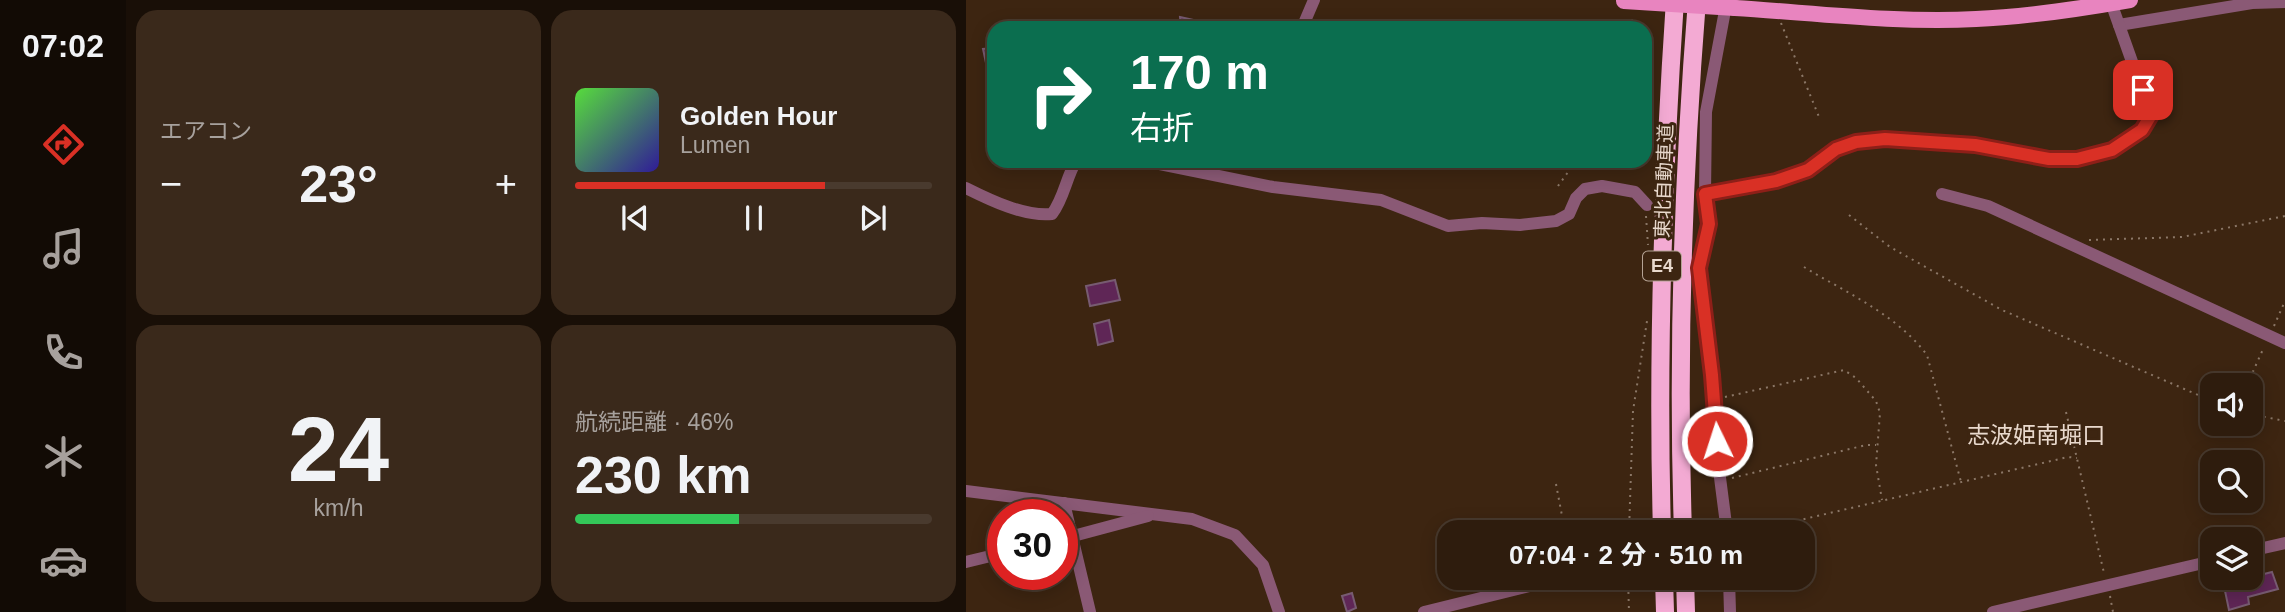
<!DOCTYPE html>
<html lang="ja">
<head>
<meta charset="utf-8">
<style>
	body { margin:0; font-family:Helvetica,"Noto Sans JP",sans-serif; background:#3a291b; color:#f1f3f6; height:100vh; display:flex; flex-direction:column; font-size:26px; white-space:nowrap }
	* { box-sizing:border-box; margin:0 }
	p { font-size:23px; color:#a7a19d }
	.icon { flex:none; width:38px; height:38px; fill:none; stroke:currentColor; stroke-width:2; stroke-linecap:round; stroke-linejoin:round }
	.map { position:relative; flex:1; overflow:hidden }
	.drawer { display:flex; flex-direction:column; gap:10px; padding:10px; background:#190f07; width:840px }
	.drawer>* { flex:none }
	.hud { position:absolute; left:21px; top:21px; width:665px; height:147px; border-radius:21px; box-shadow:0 4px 18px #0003,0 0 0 2px #493a2e; background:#0b6e4f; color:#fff; overflow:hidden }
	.buttons { position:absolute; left:1234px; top:373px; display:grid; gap:14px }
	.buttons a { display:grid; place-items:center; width:63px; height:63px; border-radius:14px; background:#2e1c0d; box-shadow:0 4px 18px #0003,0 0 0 2px #493a2e; font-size:35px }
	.speed { position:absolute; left:21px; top:499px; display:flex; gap:14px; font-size:35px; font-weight:700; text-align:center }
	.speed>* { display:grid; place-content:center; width:91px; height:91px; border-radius:50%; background:#2e1c0d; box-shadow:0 4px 18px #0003,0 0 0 2px #493a2e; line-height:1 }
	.speed .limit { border:10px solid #d22; background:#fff; color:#111 }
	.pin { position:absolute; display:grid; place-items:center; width:60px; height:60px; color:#fff; margin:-30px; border-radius:14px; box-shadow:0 4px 10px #0006 }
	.me { position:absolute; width:77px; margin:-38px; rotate:356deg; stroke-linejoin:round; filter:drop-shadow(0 0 5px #0008) }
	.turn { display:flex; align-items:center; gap:24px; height:147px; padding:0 28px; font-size:32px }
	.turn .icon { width:91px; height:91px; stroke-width:2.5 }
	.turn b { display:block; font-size:49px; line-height:60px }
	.big { font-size:52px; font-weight:700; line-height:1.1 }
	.drawer .tile { flex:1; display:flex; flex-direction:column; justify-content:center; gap:10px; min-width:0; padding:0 24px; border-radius:21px; background:#3a291b }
	.drawer .dial { align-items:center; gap:0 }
	.dial b { font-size:91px; line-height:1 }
	.song { display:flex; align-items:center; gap:21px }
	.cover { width:84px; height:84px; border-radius:10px; background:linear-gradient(135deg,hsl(110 70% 55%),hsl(250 70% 35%)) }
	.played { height:7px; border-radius:4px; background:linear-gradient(90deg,#d93025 70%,#493a2e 70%) }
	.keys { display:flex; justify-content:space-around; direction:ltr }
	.heat { display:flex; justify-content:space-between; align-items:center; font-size:38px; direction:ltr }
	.charge { height:10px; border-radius:5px; background:linear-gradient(90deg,#34c759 46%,#493a2e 0) }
	.drawer .tiles { flex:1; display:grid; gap:10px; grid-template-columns:repeat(2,1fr) }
	.trip { position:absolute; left:471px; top:520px; width:378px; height:70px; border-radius:21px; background:#2e1c0d; box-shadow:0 4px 18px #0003,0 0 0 2px #493a2e; font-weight:700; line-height:70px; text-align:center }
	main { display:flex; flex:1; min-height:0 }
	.dock { display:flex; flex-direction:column; width:126px; justify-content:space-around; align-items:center; background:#120b05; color:#a7a19d }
	.dock .icon { width:49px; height:49px }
	.dock .selected { color:#d93025 }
	.dock b { font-size:32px; color:#f1f3f6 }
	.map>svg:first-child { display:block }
	.building { fill:#5f2656; stroke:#775b71; stroke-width:2 }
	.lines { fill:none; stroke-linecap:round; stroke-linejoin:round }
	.path { stroke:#8b7767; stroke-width:2; stroke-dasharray:2 5; stroke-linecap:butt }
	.minor { stroke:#8a5975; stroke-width:12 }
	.major { stroke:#e884bf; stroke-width:16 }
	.highway { stroke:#f3aad3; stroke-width:18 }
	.major-bridge { stroke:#e884bf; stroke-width:16 }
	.route-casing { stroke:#8d1f18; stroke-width:18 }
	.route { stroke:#d93025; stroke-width:12 }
	.labels { text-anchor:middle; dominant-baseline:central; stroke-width:6; stroke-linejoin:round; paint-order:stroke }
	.shield { fill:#3d2511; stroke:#b5a395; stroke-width:2 }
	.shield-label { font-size:18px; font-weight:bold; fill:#e9d9cd }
	.street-label { font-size:19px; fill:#e9d9cd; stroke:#3d2511 }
	.quarter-label { font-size:23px; fill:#e9d9cd; stroke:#3d2511 }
</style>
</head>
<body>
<main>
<nav class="dock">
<b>07:02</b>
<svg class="icon selected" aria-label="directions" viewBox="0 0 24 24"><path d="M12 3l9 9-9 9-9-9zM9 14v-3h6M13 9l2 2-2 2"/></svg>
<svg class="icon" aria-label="music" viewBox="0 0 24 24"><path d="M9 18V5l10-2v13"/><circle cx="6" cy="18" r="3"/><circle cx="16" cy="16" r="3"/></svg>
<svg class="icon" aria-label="phone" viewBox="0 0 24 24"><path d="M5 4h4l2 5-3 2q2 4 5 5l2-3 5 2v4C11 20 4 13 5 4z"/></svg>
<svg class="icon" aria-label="climate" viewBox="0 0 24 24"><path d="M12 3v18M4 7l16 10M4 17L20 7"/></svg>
<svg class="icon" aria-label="car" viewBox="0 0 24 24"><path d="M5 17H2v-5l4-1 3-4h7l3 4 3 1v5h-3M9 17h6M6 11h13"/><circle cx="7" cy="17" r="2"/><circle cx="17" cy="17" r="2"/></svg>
</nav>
<section class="drawer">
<div class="tiles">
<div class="tile"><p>エアコン</p>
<div class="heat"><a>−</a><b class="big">23°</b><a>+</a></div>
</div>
<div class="tile">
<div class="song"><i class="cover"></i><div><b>Golden Hour</b><p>Lumen</p></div></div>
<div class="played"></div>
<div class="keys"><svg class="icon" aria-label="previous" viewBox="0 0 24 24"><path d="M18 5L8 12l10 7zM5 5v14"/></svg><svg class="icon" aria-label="pause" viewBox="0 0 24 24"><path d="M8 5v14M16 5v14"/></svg><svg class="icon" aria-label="next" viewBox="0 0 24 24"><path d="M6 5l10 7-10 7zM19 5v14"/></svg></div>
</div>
<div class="tile dial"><b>24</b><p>km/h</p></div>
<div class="tile"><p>航続距離 · 46%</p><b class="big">230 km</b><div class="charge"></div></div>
</div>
</section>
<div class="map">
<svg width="1319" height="612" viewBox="0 0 1319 612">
	<rect width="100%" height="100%" fill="#3d2511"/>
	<g class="building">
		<path d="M214,17L232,21L229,28H215Z"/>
		<path d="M28,48V63H20L17,49Z"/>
		<path d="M149,280L154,300L124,306L120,286Z"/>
		<path d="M143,320L147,341L132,345L128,324Z"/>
		<path d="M1306,572L1312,589L1282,597L1283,604L1263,610L1259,591L1291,581L1290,576Z"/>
		<path d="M386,593L390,608L381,612L376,596Z"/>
	</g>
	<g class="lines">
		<g class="path">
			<path d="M815,23L853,117"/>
			<path d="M665,28L666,15"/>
			<path d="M592,186L610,161"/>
			<path d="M883,215L924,247L1036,310L1246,401"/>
			<path d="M680,216L682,245"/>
			<path d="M1123,240L1216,237L1319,216"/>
			<path d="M838,267C881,293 931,315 961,355L995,482"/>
			<path d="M1308,326L1319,301"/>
			<path d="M1281,385L1298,347"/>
			<path d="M759,397L878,370L890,378L910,401L914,413L910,465L916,500"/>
			<path d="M1100,412L1138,573"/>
			<path d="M1284,414L1319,421"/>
			<path d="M766,478L900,445H910"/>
			<path d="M590,484L597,521L611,532"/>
			<path d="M663,532L667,411L681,321"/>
			<path d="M783,532L1102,457L1111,458"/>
			<path d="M662,578L663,612"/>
			<path d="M1144,596L1147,612"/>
		</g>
		<g class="minor">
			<path d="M1153,25L1286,3L1319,2"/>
			<path d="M336,28L348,0"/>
			<path d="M179,161L307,187L415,200L482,226L516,223L554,225L590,221L603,214L610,198L619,189L636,186L669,192L681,205"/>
			<path d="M0,188C24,200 59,217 86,214C98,198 100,178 110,161"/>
			<path d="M739,194L810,181L841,170L870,149L890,142L919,139L1009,145L1083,158L1111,159L1146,150L1176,130L1185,115L1148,11"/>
			<path d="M976,194L1022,206L1319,343"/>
			<path d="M0,491L226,519L269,535L297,565L313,612"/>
			<path d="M98,503L124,612"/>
			<path d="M761,532L752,462L746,375L733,268L743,224L739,194L740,112L761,0"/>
			<path d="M96,539L182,516"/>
			<path d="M1284,551L1319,543"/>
			<path d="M0,562L37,553"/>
			<path d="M763,578L764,612"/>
			<path d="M458,612L596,578"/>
			<path d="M1027,612L1246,561"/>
		</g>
		<path class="major" d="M769,8C849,13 930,23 1010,19C1062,17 1113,9 1164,0"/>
		<g class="highway">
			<path d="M696,532C691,355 697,177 709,0"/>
			<path d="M717,532C711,354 717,177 731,0"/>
			<path d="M698,578L699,612"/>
			<path d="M719,578L720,612"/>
		</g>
		<path class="major-bridge" d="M658,1L769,8"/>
	</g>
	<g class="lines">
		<defs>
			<path id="route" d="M751,441L746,375L733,268L743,224L739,194L810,181L842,170L870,149L890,142L919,139L1009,145L1083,159H1111L1146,150L1176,130L1185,115L1177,90"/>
		</defs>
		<use href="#route" class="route-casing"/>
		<use href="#route" class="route"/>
	</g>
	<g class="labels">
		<rect class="shield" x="677" y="251.5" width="38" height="29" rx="5"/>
		<g class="shield-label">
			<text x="696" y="266">E4</text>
		</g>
		<g class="street-label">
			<text transform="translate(698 181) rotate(-88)">東北自動車道</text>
		</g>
		<g class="quarter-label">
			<text x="1070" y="435">志波姫南堀口</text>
		</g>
	</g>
</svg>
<div class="buttons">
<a><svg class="icon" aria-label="sound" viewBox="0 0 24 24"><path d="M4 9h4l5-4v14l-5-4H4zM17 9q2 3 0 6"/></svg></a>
<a><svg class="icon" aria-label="search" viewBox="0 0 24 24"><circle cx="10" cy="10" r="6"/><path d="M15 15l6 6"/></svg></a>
<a><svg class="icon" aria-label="layers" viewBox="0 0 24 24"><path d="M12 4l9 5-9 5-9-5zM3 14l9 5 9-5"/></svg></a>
</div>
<div class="speed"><div class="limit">30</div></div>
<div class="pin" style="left:1177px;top:90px;background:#d93025"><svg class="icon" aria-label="arrive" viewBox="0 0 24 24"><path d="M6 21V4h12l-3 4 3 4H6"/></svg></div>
<svg class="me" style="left:751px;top:441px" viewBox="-20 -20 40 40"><circle r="17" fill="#d93025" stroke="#fff" stroke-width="3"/><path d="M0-11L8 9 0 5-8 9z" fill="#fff"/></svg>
<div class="trip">07:04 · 2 分 · 510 m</div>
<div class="hud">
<div class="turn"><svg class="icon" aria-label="right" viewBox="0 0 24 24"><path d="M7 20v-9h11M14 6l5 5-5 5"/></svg><div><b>170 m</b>右折</div></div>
</div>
</div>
</main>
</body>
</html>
